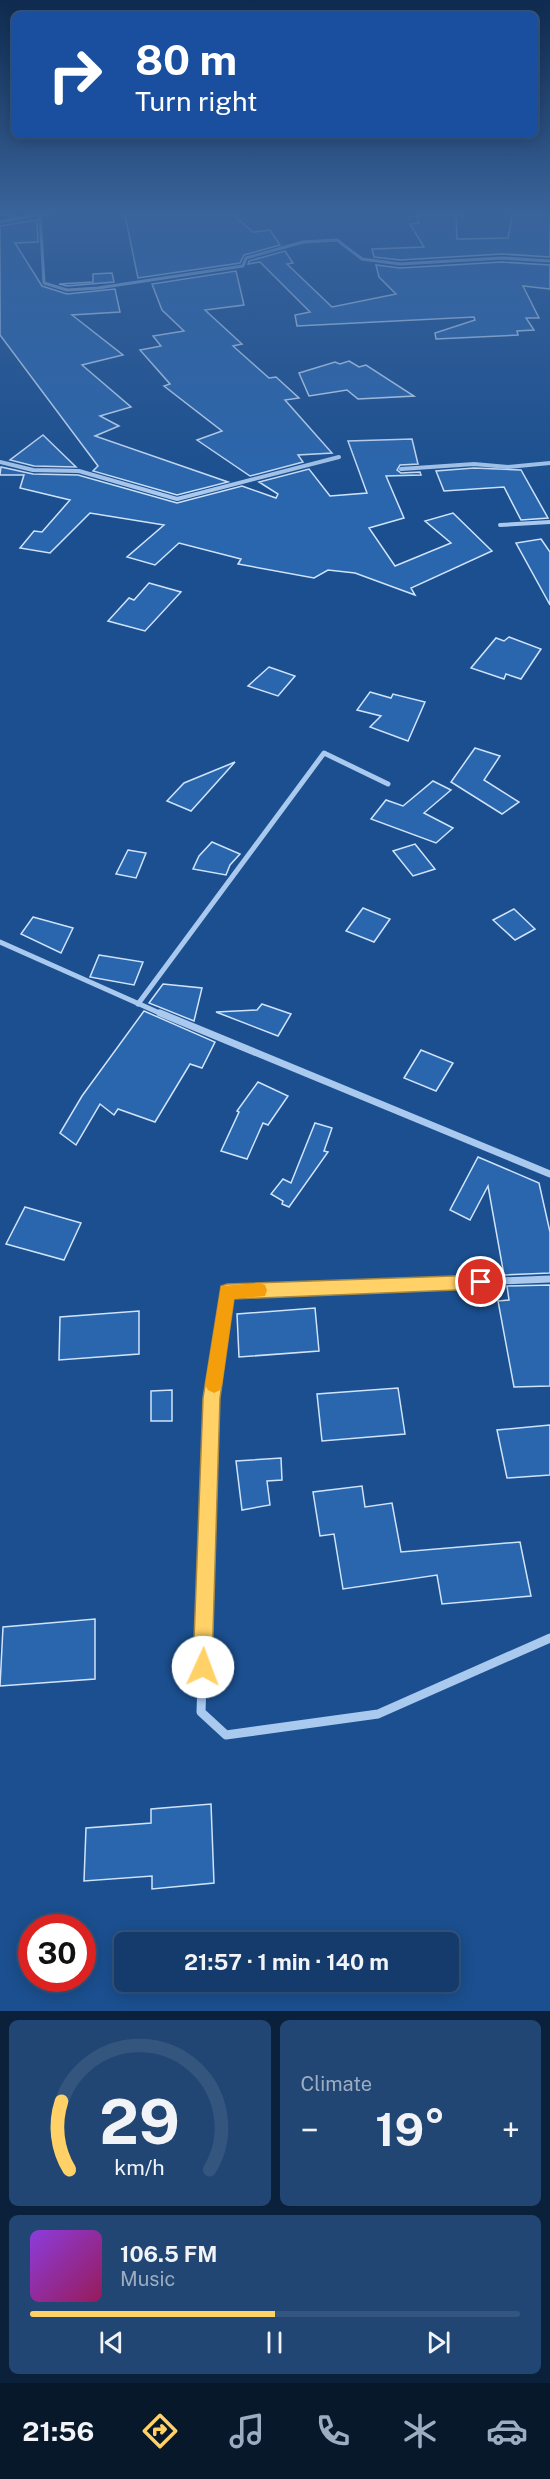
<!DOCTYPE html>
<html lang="en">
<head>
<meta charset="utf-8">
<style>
	body { margin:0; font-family:"Public Sans",sans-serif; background:#214673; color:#f1f3f6; height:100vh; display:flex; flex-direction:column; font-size:22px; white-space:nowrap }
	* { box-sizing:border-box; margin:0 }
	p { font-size:20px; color:#9dadc1 }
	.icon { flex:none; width:33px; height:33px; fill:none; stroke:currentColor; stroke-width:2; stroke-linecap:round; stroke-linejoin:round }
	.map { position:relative; height:2011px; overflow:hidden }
	.details { display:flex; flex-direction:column; gap:9px; padding:9px; background:#0b203b; flex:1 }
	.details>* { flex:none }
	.guide { position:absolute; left:12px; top:12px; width:526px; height:126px; border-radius:9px; box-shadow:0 3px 15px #0003,0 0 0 2px #33557e; background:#1a4fa0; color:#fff; overflow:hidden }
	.speed { position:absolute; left:18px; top:1914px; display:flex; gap:12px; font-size:30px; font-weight:700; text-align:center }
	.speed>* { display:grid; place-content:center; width:78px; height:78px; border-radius:50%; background:#143b6b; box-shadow:0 3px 15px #0003,0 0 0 2px #33557e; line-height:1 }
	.speed .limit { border:9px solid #d22; background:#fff; color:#111 }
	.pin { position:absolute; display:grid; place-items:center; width:51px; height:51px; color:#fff; margin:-26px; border:3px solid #fff; border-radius:50%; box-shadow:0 2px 6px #0007 }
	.me { position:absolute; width:66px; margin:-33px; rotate:2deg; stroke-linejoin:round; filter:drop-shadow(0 0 4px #0008) }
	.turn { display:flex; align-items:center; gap:21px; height:126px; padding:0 24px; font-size:27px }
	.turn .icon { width:78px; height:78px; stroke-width:2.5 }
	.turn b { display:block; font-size:42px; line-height:51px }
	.big { font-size:45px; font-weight:700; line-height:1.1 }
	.details .widget { flex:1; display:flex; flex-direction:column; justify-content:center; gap:9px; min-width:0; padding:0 21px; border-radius:9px; background:#214673 }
	.details .dial { align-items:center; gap:0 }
	.dial svg { height:156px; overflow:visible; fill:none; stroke:#33557e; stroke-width:7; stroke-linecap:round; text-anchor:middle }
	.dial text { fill:#f1f3f6; stroke:none }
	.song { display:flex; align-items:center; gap:18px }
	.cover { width:72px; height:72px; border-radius:9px; background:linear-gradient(135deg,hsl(270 70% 55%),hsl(330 70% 35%)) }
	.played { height:6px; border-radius:3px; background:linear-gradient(90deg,#ffd166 50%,#33557e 50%) }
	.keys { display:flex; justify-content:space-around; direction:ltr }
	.heat { display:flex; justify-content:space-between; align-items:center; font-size:33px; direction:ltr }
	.details .tiles { flex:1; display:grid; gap:9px; grid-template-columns:1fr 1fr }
	.widget:last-child { grid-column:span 2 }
	.trip { position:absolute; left:114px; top:1932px; width:345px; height:60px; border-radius:9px; background:#143b6b; box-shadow:0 3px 15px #0003,0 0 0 2px #33557e; font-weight:700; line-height:60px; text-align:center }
	.dock { display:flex; height:96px; justify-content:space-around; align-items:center; background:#08182b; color:#9dadc1 }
	.dock .icon { width:42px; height:42px }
	.dock .active { color:#ffd166 }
	.dock b { font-size:27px; color:#f1f3f6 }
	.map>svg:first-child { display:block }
	.building { fill:#2a66ad; stroke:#cfe3fa; stroke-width:1.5 }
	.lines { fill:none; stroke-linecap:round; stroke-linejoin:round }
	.minor-far4 { stroke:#a9c9ee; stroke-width:3 }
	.minor-far3 { stroke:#a9c9ee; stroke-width:4 }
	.minor-far2 { stroke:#a9c9ee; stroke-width:5 }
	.minor-far1 { stroke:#a9c9ee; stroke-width:7 }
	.minor { stroke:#a9c9ee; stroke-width:9 }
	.route { fill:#ffd166; stroke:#a68842; stroke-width:1.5 }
	.slow { fill:#f59e0b }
</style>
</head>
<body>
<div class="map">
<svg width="550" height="2011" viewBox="0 0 550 2011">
	<rect width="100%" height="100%" fill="#1b4f8f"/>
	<g class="building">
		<path d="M124,211H229L253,232L270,230L280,245L244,255L240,263L138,278Z"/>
		<path d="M513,211H550V257L502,254L400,260L374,257L372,249L424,247L410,224L419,223L416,214L456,215L457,239L508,238Z"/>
		<path d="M37,220L38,242L15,243L42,286L67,294L115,289L120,312L72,315L123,355L82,365L131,407L100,416L119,426L95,436L228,482L177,495L93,471L98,466L0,335V226Z"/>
		<path d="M285,251L293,263L287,264L332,307L396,294L379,277L376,265L400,268L502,262L550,265V289L523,286L539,318H526L534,330L517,331L518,335L436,339L435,333L475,320L474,317L297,326L295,315L310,312L260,262L248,264L249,261Z"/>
		<path d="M236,271L244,305L205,310L242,344L233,346L269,378L276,377L299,398L285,400L332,453L298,455L303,462L250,476L197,440L222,431L164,386L170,384L140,350L161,346L153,336L184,331L162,310L152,284Z"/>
		<path d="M112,273L114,282L67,286L59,284L93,282V274Z"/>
		<path d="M349,361L359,367L366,365L414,396L358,399L347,390L309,396L299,373L335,362L340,364Z"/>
		<path d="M43,435L76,467L34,466L10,460Z"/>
		<path d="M412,439L418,464L400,465L397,470L401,473L420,472L421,475L386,476L404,518L369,528L395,566L451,543L425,521L453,513L492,551L411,588L415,595L355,573L328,570L314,578L238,564L241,559L179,543L155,565L127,557L164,525L90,513L50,553L20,548L34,531L42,532L70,500L20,488L24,475H0L1,467L33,474L78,475L177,503L242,486L276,498L278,494L259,482L309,469L330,496L367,493L348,441Z"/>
		<path d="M474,468L521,470L548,518L521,520L504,487L444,491L436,471Z"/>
		<path d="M541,539L550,552V605L516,543Z"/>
		<path d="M149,583L181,592L145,631L108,621L129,598L134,600Z"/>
		<path d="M509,637L541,649L521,679L506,674L504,679L471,668L496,638L504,641Z"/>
		<path d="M269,667L295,676L278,696L248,686Z"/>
		<path d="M370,692L391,698L393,694L425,702L408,741L370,727L381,716L357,710Z"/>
		<path d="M475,748L500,756L484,780L519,802L502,814L451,782Z"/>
		<path d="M235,762L191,811L167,801L184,783Z"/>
		<path d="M433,781L451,790L424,813L453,828L436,843L371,819L386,800L403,806Z"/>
		<path d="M212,842L240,854L230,865L226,875L193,869L199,856Z"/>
		<path d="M415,844L435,869L413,876L393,851Z"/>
		<path d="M128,850L146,853L136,878L116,874Z"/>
		<path d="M363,908L390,919L374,942L346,931Z"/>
		<path d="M514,909L535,929L515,940L493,920Z"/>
		<path d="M33,917L73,928L61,953L21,934Z"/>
		<path d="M99,955L143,962L134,985L90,977Z"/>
		<path d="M163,984L202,988L194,1021L149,1003Z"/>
		<path d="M262,1004L291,1014L278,1036L216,1012L257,1010Z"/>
		<path d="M144,1011L215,1042L202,1068L190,1064L155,1122L118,1109L114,1115L100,1104L76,1145L60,1133L82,1096Z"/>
		<path d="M421,1050L453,1063L436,1091L404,1078Z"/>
		<path d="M258,1082L288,1096L268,1125L263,1123L247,1159L221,1151L239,1112L237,1111Z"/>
		<path d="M315,1123L332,1128L324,1151L328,1152L289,1207L282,1204L283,1201L271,1194L283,1179L291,1183Z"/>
		<path d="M478,1157L539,1183L550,1232V1273L504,1275L488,1186L470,1220L450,1210Z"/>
		<path d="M25,1207L81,1223L64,1260L6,1244Z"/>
		<path d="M550,1285V1386L514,1387L498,1301L509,1300L507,1286Z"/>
		<path d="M315,1308L319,1351L239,1357L237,1314Z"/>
		<path d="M139,1311V1354L59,1360L60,1317Z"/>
		<path d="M398,1388L405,1434L322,1441L317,1394Z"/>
		<path d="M172,1390V1421H151V1391Z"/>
		<path d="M550,1425V1475L507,1478L497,1430Z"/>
		<path d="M281,1458L282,1480L267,1481L270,1505L242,1510L236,1461Z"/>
		<path d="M362,1486L365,1507L392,1503L401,1552L520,1542L531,1596L442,1604L437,1575L343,1589L334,1534L320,1536L313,1492Z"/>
		<path d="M95,1619V1679L0,1686L3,1627Z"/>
		<path d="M211,1804L214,1883L152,1889V1876L84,1881L86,1828L151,1823V1809Z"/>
	</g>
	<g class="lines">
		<g class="minor-far4">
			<path d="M2,211L14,219"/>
			<path d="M40,214L44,283L67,290L98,288L243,266L246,258L303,242L337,240L362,259L400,264L502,258L550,261"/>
			<path d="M0,222L54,211"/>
		</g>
		<g class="minor-far3">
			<path d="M0,462L33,470L79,471L177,499L339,457"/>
			<path d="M401,469L474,464L508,467L550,463"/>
			<path d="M500,525L550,522"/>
		</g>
		<g class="minor-far2">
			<path d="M0,942L164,1015"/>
			<path d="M138,1004L324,753L388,784"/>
		</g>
		<g class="minor-far1">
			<path d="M160,1013L550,1174"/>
			<path d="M210,1450L212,1398L227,1292L550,1279"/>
		</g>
		<path class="minor" d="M210,1449L201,1712L226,1735L378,1714L550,1638"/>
	</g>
	<linearGradient id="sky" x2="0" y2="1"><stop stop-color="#0f2b4f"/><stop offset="0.43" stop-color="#39639b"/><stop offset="1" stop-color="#39639b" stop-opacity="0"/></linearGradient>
	<rect width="550" height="493" fill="url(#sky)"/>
	<path class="route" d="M481,1275L486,1277L489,1282L486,1287L481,1289L234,1299L220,1398L212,1667L210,1674L203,1677L196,1674L193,1667L203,1398L221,1286L227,1284Z"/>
	<path class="slow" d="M259,1283L265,1285L267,1290L265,1296L234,1299L222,1385L220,1390L214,1393L208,1390L205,1385L221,1286Z"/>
</svg>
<div class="speed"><div class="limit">30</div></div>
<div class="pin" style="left:481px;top:1282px;background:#d93025"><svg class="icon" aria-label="arrive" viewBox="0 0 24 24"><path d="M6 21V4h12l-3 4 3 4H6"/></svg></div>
<svg class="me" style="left:203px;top:1667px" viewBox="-20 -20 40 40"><circle r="19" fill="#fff"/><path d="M0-13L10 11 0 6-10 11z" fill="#ffd166"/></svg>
<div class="trip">21:57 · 1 min · 140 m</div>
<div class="guide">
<div class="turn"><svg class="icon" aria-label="right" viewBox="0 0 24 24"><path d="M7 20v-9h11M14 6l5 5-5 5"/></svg><div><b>80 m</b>Turn right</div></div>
</div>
</div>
<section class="details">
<div class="tiles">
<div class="widget dial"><svg viewBox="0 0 100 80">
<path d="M14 69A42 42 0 1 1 86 69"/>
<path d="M14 69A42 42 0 0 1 10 34" stroke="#ffd166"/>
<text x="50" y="56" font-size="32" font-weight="700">29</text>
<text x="50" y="72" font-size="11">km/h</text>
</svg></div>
<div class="widget"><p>Climate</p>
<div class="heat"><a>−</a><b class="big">19°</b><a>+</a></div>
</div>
<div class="widget">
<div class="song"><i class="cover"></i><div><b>106.5 FM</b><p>Music</p></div></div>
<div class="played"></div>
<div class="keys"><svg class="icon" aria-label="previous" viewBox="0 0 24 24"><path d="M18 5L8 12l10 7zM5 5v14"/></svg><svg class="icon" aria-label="pause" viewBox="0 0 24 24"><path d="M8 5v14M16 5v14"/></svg><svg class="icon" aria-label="next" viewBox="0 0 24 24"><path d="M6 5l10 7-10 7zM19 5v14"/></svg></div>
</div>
</div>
</section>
<nav class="dock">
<b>21:56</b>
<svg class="icon active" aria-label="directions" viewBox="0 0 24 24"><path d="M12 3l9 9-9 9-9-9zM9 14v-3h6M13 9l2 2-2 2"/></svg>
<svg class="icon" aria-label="music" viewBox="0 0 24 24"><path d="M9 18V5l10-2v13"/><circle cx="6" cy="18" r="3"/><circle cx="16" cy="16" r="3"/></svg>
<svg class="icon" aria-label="phone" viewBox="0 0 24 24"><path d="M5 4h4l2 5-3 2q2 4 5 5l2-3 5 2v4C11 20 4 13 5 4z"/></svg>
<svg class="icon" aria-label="climate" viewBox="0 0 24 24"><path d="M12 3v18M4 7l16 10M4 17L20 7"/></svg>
<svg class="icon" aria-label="car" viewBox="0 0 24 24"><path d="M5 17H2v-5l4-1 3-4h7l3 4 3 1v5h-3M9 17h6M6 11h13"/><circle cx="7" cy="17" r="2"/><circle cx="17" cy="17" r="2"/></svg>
</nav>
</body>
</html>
